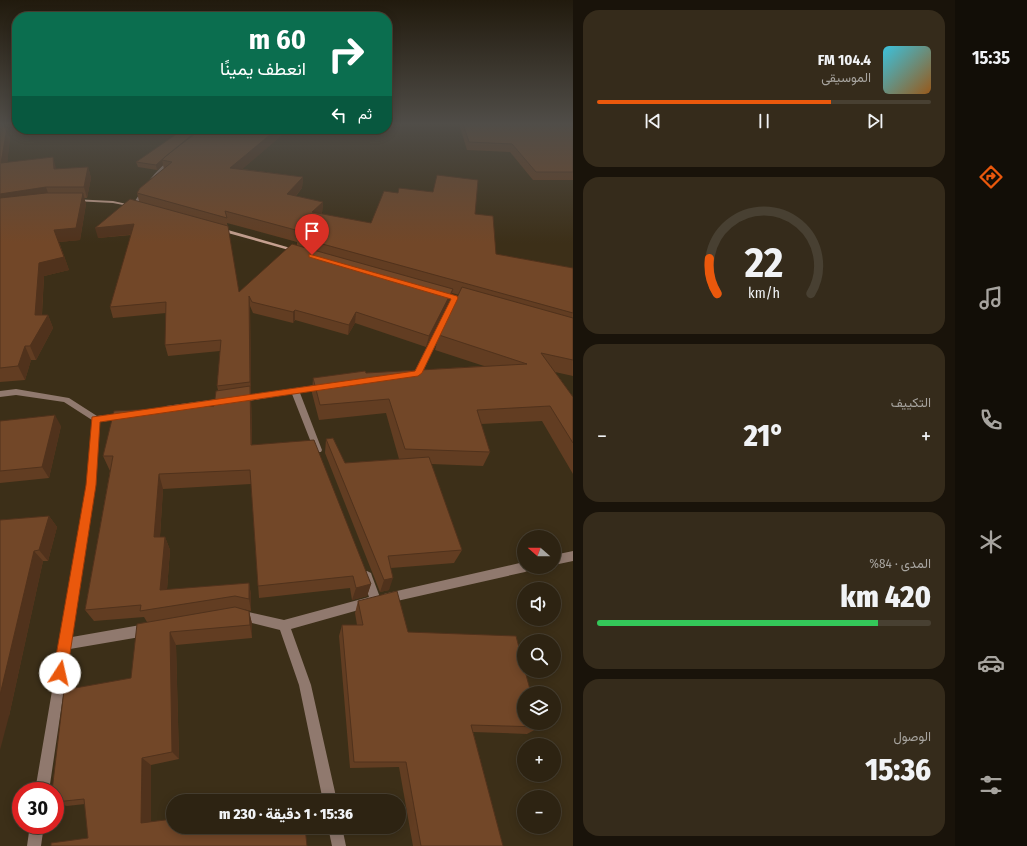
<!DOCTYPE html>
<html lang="ar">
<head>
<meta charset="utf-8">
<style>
	body { margin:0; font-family:"Fira Sans Condensed",Vazirmatn,sans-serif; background:#352b1b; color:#f1f3f6; direction:rtl; height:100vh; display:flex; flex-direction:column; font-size:15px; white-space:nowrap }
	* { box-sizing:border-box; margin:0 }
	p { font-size:13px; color:#a7a49f }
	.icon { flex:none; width:22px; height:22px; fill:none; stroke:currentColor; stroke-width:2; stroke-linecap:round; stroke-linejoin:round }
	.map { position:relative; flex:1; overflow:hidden; direction:ltr }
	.side { display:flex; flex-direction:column; gap:10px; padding:10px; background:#19130a; width:382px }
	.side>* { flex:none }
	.guide { position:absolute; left:12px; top:12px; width:380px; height:122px; border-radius:16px; box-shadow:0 2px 10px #0003,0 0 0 1px #484032; direction:rtl; background:#0b6e4f; color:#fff; overflow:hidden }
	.needle { width:26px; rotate:290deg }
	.fabs { position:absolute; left:517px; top:530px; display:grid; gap:8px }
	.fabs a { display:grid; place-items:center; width:44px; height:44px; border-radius:50%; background:#2d2312; box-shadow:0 2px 10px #0003,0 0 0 1px #484032; font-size:20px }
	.speed { position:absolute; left:12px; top:782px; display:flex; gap:8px; font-size:20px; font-weight:700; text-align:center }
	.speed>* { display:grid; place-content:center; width:52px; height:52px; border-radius:50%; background:#2d2312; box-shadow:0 2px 10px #0003,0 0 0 1px #484032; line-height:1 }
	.speed .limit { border:6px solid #d22; background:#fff; color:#111 }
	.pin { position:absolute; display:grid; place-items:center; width:34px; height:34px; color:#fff; margin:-41px -17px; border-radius:50% 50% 50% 0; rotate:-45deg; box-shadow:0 0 4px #0007 }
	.pin .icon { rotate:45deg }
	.me { position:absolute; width:44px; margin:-22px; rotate:10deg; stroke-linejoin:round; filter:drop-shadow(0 0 3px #0008) }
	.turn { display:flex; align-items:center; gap:14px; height:84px; padding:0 20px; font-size:18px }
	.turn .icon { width:52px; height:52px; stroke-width:2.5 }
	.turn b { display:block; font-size:28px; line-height:34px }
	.then { display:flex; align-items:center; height:38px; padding:0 20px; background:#0003; gap:8px; font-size:15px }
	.big { font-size:30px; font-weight:800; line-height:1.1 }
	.side .card { flex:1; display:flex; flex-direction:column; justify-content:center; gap:6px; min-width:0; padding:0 14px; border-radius:16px; background:#352b1b }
	.side .dial { align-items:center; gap:0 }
	.dial svg { height:104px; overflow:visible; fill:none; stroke:#484032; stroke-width:7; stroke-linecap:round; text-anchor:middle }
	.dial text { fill:#f1f3f6; stroke:none }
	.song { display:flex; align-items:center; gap:12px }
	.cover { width:48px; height:48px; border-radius:6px; background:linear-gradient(135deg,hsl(190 70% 55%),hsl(30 70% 35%)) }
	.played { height:4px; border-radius:2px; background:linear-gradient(90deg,#ea580c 70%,#484032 70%) }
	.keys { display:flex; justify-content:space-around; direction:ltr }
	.heat { display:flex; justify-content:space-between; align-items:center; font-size:22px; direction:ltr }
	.charge { height:6px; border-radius:3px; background:linear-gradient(90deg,#34c759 84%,#484032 0) }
	.trip { position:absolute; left:166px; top:794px; width:240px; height:40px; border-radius:20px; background:#2d2312; box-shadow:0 2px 10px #0003,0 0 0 1px #484032; font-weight:800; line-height:40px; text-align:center; direction:rtl }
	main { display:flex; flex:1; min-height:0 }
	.menu { display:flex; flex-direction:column; width:72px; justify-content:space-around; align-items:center; background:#120e07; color:#a7a49f }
	.menu .icon { width:28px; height:28px }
	.menu .current { color:#ea580c }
	.menu b { font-size:18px; color:#f1f3f6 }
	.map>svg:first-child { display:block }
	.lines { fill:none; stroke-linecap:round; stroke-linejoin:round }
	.street { fill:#90796e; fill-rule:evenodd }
	.secondary { fill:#c6a190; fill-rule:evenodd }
	.wall { fill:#623d22; fill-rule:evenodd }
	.shaded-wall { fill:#50321c }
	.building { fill:#724728; stroke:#50321c }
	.route { fill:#ea580c; stroke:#983908 }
</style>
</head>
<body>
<main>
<nav class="menu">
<b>15:35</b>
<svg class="icon current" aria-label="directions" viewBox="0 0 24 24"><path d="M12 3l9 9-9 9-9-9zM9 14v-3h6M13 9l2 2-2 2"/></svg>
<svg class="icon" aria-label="music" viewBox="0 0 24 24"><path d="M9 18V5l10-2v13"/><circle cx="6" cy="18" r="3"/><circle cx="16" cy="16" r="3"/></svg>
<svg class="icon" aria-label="phone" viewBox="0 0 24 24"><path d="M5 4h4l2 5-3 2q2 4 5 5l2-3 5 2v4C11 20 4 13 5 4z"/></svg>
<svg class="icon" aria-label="climate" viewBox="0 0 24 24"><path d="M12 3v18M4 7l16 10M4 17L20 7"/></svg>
<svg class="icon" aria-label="car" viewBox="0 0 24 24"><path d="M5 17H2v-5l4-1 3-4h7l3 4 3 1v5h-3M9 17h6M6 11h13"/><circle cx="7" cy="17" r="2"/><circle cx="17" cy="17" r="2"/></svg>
<svg class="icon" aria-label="filters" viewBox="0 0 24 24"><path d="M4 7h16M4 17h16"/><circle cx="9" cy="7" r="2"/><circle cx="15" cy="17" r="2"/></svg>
</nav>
<section class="side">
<div class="card">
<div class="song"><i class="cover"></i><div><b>104.4 FM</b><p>الموسيقى</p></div></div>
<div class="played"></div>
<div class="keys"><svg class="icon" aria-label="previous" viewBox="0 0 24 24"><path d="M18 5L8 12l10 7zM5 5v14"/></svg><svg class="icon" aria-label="pause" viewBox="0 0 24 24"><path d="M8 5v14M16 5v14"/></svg><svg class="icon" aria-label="next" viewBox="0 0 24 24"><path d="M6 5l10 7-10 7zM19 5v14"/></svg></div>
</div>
<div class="card dial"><svg viewBox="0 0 100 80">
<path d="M14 69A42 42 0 1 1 86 69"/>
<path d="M14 69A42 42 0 0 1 8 42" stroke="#ea580c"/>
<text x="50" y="56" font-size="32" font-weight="700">22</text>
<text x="50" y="72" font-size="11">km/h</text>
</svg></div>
<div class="card"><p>التكييف</p>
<div class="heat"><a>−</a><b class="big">21°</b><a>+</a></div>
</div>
<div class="card"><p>المدى · 84%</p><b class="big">420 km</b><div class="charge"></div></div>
<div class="card"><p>الوصول</p><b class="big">15:36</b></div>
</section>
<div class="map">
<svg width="573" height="846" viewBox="0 0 573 846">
	<rect width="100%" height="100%" fill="#3c2f18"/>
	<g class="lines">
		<g class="street">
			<path d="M159,129H165L189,136L187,137Z"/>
			<path d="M171,158L174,159L157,176L136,207H132V206C143,188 154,172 171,158Z"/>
			<path d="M455,296L458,298L422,373L418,375L408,376L407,374L408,372L415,371L452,298Z"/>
			<path d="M323,384L327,387L326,389L300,393L322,450L321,452H315L314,450L292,394L241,402L237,399L241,396Z"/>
			<path d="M16,389L69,398L97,416L123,413L127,416L123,419L100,422L95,485L72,637L146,624L150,626L152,630L150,634L146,636L70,649L49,791H35L87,485L92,420L64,402L16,395L0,397V391Z"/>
			<path d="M225,398L229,401L228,403L166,412L162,409L166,406Z"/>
			<path d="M573,551V561L554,565V555Z"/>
			<path d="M524,562V567H530L529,570L525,572L388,603L384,602L383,598L384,594L388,593Z"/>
			<path d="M367,571L371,573L372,576L381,600L380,604L291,629L311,685L337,801H323L299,685L280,630L236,619L235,615L236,611L240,610L284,620L369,597L362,576L363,573Z"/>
			<path d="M30,825H44L41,846H27Z"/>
			<path d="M328,827H342L346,846H332Z"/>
		</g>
		<g class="secondary">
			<path d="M72,199L113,201L136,206L134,207L113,203L74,201H72Z"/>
			<path d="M217,228H221L301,251L296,252L217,230Z"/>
			<path d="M441,292L469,300L470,301L467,303L439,295V293Z"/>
		</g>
	</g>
	<g class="wall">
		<path d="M0,124L7,128L10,138L7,163L56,168V169L88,167L91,178L87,198H84L86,204L80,240L59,242L69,270L44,276L42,315H48L53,328L36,360H31L25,380L0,382Z"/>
		<path d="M459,124H573V180H533L510,152L467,150Z"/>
		<path d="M184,129H289L242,169L303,177L302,188L296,196L323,202L322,213V214L371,223L475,214L496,254L573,268V376L555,372L573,397V474L542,421L481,424L490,452L483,466L431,464L462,550L454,563L391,568L389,590L380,592L325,453L326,439L345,463L399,459L386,413L319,420L312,393L313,378L366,373L484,366L435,350L439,335L459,295L452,293L450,299L426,347L355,323L348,335L295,320L293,323L253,313L250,306L251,393L252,445L371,584L367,596L352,600L350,588L259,598L251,484L163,489L160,537H165L170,550L167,590L249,583L251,595V611L238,608L249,611L252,624V638L176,645L179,759L151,765V822L88,838L85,804L67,806L55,803V791L131,678L147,622L144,617L94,621L85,610L110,471L103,456L214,406L218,390L217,386L220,351L168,356L165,345L166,313L113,318L110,307L131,235L98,238L139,201L137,193L164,169L163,165L157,170L138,167L136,162L194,135L185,133ZM227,223L297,242V245L239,292Z"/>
		<path d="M0,421L61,426L49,478L0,483Z"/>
		<path d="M49,516L57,527L48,561H43L9,716L0,520Z"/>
		<path d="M358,601L408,632L540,727L527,734L473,732L503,846H413L399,767L350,768L339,636L342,625H357L355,613Z"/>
	</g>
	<g class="shaded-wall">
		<path d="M7,128L10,138L6,174L1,163Z"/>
		<path d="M101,129H148L103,135Z"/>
		<path d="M277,129H289L231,179L230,168Z"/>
		<path d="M53,157L56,168L57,180L54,169Z"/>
		<path d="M162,160L163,165L157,170L156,165Z"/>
		<path d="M88,167L91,178L87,198L84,187Z"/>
		<path d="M303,177L302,188L287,206V194Z"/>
		<path d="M46,187L50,199L0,207V194Z"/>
		<path d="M83,193L86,204L80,240L59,242L69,270L44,276L41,327L48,315L53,328L36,360L30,346L35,315L39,263L54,230Z"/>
		<path d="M323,202L322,213L312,224V212Z"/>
		<path d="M134,224L136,234L98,238L95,228Z"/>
		<path d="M453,289L450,299L426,347L429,336Z"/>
		<path d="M249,296L250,306L251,393L250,382Z"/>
		<path d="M295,310V320L293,323V312Z"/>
		<path d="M356,312L355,323L348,335L349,325Z"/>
		<path d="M25,346L31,360L25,380L18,366Z"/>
		<path d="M250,386L251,401L252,460L251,445Z"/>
		<path d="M55,415L61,426L49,478L42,467Z"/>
		<path d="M159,474L163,489L159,551L154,537Z"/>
		<path d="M49,516L57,527L48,561L39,550Z"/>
		<path d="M165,537L170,550L166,602L160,590Z"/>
		<path d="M34,551L43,561L9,716L0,750V695Z"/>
		<path d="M393,578L389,590L380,592L384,580Z"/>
		<path d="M249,583L251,595V611L249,599Z"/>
		<path d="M371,584L367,596L352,600L356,588Z"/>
		<path d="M249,611L252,624V638L250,625Z"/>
		<path d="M170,632L176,645L179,759L172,752Z"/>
		<path d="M142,758L151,765V826L141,823Z"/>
	</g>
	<g class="building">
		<path d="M0,124H1L7,128L1,163L53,157L54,169L88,167L84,187H46L0,194Z"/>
		<path d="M463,124H573V172H536L512,144L469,142Z"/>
		<path d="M202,129H277L230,168L303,177L287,194L323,202L312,212L371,223L384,191L398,193L399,188L433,192L437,175L478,180L475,214L493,216L496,254L573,268V313L297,237L303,232L225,211L227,218L137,193L140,188L172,162L162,160L166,156L184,142Z"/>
		<path d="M178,133L192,135L166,156L156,165L136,162Z"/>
		<path d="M46,193H83L76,228L54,230L64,257L39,263L35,315H48L30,346H25L18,366L0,368V198Z"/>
		<path d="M130,199L228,226L239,292L292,244L453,289L429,336L356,312L349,325L295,310L293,312L252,302L249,296L250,382L217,386L221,340L165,345L166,302L110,307L134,224L95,228Z"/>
		<path d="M462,287L573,318V360L541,353L573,397V443L550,406L477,410L490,452L405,449L389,399L320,405L313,378L365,371L366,373L527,364L439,335Z"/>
		<path d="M250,386L251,445L314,440L371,584L356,588L353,576L258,586L250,470L159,474L154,537H165L160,590L249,583V599L235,596L140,611L141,605L85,610L113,456H103L114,411L214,406L216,391Z"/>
		<path d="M55,415L42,467L0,471V421Z"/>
		<path d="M333,438L345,463L429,457L462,550L388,556L393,578L384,580L326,439Z"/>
		<path d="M49,516L39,550L34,551L0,695V520Z"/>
		<path d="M397,591L408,632L516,636L524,667V671H525L531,693H524V723H539L540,727L471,725L503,846H421L406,762H354L342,625H363L358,601Z"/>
		<path d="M235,607L249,611L250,625L170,632L172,752L142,758L141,823L173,819V827H305L307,846H51V843L88,838L84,799L55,802V791H52L64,690L131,678L137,624Z"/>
	</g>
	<linearGradient id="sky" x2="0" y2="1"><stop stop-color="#211a0d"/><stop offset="0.51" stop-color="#504d48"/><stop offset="1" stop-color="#504d48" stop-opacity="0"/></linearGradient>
	<rect width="573" height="243" fill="url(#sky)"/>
	<path class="route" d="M309,254L457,296L458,298L422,373L418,376L100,422L96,485L67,673L65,678L60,680L55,678L53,673L86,485L92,417L415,371L451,299L309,257Z"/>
</svg>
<div class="fabs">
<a><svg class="needle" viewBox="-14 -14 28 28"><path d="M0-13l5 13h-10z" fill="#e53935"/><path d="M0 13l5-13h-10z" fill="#a7a49f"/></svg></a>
<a><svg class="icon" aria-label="sound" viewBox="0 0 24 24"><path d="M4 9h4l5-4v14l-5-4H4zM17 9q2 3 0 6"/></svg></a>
<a><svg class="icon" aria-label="search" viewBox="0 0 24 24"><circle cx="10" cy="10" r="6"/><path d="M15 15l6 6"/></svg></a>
<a><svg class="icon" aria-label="layers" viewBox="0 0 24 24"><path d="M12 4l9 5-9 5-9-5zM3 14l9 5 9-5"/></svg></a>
<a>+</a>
<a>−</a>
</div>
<div class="speed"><div class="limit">30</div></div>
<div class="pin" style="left:312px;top:255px;background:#d93025"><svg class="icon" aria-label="arrive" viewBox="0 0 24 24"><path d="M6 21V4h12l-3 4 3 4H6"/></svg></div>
<svg class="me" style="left:60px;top:673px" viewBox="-20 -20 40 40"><circle r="19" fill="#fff"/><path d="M0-13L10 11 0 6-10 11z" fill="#ea580c"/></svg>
<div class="trip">15:36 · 1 دقيقة · 230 m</div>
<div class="guide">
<div class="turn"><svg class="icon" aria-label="right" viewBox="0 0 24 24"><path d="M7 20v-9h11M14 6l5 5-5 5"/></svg><div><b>60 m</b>انعطف يمينًا</div></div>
<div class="then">ثم<svg class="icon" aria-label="left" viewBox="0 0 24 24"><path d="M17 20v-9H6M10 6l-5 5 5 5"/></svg></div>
</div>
</div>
</main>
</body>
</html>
